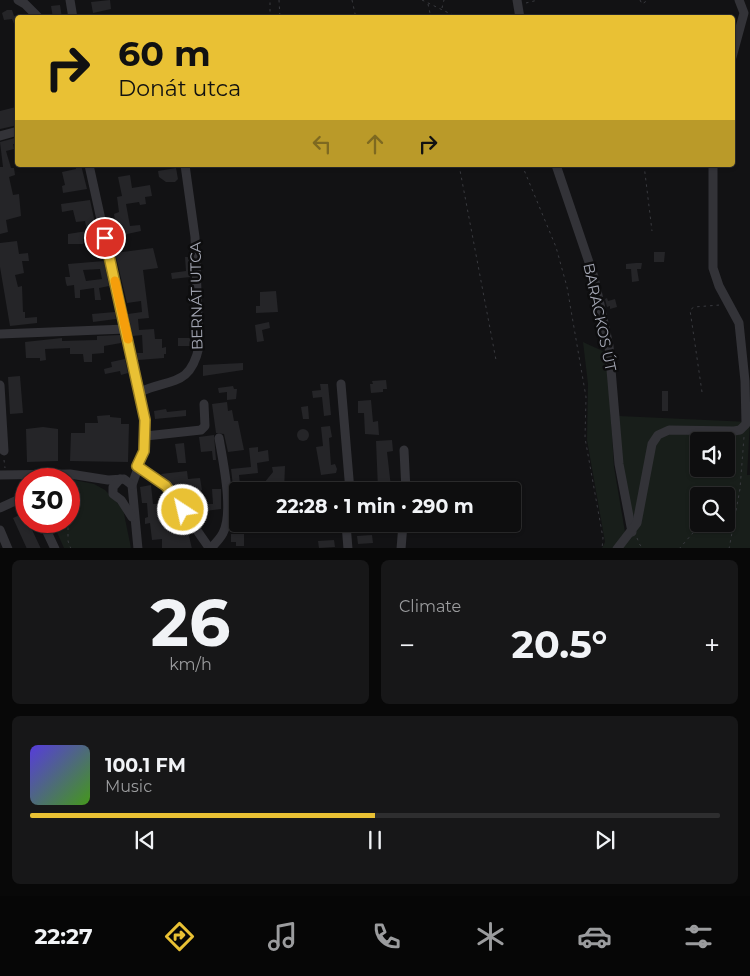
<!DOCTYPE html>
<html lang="en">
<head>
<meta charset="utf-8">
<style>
	body { margin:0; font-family:Montserrat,sans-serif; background:#171718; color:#f1f3f6; height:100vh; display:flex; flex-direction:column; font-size:19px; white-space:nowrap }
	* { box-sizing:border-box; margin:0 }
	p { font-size:16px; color:#9b9c9e }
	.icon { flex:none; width:28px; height:28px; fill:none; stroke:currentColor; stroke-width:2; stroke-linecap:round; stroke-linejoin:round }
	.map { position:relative; height:548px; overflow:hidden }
	.details { display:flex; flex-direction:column; gap:12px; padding:12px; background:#080808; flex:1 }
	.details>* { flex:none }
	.banner { position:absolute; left:15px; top:15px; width:720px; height:152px; border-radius:5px; box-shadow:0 1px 4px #0004,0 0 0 1px #2e2e2f; background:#e9c134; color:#111; overflow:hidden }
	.tools { position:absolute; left:690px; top:432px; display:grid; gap:10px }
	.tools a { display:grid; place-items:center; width:45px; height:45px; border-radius:5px; background:#0e0e0f; box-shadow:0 1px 4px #0004,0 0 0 1px #2e2e2f; font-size:25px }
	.speed { position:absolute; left:15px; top:468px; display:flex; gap:10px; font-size:25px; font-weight:700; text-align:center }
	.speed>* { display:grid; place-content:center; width:65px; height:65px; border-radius:50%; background:#0e0e0f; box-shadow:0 1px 4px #0004,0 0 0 1px #2e2e2f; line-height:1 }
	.speed .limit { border:8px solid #d22; background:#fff; color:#111 }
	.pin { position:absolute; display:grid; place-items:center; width:42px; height:42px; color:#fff; margin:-21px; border:2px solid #fff; border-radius:50%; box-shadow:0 1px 5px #0007 }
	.me { position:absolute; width:55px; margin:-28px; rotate:325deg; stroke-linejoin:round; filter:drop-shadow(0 0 4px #0008) }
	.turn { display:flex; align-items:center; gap:18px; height:105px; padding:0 20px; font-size:22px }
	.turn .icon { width:65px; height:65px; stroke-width:2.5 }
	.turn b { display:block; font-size:35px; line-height:42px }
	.lanes { display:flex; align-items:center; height:48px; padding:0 20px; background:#0003; justify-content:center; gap:25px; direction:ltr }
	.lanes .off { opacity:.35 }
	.big { font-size:38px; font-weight:700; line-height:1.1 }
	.details .widget { flex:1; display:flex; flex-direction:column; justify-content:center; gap:8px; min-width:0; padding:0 18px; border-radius:8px; background:#171718 }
	.details .dial { align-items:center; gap:0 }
	.dial b { font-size:65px; line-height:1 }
	.song { display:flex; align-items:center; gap:15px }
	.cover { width:60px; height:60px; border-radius:8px; background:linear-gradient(135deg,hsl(250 70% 55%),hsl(100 70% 35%)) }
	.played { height:5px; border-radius:2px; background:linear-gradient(90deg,#e9c134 50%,#2e2e2f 50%) }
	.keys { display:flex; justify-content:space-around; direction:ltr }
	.heat { display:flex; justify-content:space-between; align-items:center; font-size:28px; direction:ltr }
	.details .tiles { flex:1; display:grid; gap:12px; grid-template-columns:1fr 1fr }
	.widget:last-child { grid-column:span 2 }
	.trip { position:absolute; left:229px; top:482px; width:292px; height:50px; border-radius:5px; background:#0e0e0f; box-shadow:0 1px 4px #0004,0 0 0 1px #2e2e2f; font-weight:700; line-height:50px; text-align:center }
	.dock { display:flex; height:80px; justify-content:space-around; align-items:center; background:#060606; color:#9b9c9e }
	.dock .icon { width:35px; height:35px }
	.dock .current { color:#e9c134 }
	.dock b { font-size:22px; color:#f1f3f6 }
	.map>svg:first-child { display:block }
	.green { fill:#181e1a; fill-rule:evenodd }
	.building { fill:#252528; fill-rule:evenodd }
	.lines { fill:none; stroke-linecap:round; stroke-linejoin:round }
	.path { stroke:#393a3f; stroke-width:1; stroke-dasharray:2.5 4; stroke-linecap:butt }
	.minor { stroke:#333338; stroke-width:9 }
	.route-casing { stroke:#977d22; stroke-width:12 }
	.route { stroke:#e9c134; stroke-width:9 }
	.slow { stroke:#f59e0b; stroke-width:9 }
	.labels { text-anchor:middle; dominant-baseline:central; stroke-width:5; stroke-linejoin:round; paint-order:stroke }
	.street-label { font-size:15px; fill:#a4a7b4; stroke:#0d0d0e }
</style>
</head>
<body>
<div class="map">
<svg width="750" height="549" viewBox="0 0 750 549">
	<rect width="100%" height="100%" fill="#121214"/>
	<g class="green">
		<path d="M583,342L607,353L614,467L625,532L633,520L621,461L619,416L750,422L747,475H750V548H602L605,542L587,440L588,384ZM699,441H726V469H699ZM699,496H726V524H699Z"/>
		<path d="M69,479L94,484L105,490L123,509L131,548H64L52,521H69Z"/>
	</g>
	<g class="building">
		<path d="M110,0L111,9L93,13L91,2Z"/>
		<path d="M60,5L62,18H53L51,6Z"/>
		<path d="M7,10H12L14,16L18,15V33L12,19L4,20L2,13Z"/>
		<path d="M16,107L18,125L0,129V111Z"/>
		<path d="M15,138L16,144H13L14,149L6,151L11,168H14L15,175L9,177L13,195L19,194L21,216L6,220L8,232L0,234V167H3L0,142Z"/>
		<path d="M75,165H81L87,189L63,193L62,186L65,185L62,172L76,169Z"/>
		<path d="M176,168L178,179L175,182H166L159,177L158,171Z"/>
		<path d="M130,175L132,188L150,185L152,196L145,197L146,204L140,205L139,202L126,204L130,226L140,225L141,231L127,234L124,238L125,243L113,245L110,230L116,229L114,214L119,212L117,197L122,196L118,177Z"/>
		<path d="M90,200L98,237L83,239V244H68V234L87,231L85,221L76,222L73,210L62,212L61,204Z"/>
		<path d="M17,241L19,254L28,253L29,261H22L24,273L15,275L18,287L22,286L23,312H25V318L37,317V323L10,326L0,267V243Z"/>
		<path d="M153,248L158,268L143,270L149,318L138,319L139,330L154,329L155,339H162V348L166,347V354H164V358L138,360L137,353H143L142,335L133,336L128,314L142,312L141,301L127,303L115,253Z"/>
		<path d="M654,252H665L664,262H654Z"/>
		<path d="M185,257H189L190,277L172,279L171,273L186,271Z"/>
		<path d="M104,261L109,286L99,288L101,300H95L94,288L80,290V298H75L74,285L67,286L66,283L65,277H70L68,264ZM100,269L102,279L86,281L83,270Z"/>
		<path d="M636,263H642L641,269H637L639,281L632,282L631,269H626V264Z"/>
		<path d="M276,291L278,312L256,313V306H260V292Z"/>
		<path d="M607,298L608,301L615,299L617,307L610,309V306L607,307L605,299Z"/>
		<path d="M115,312L116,319L93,322L92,314Z"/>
		<path d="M269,322L270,328L262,330L264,341L257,342L255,325Z"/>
		<path d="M120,335L121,343L104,346V353L92,354V362H84L83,354H70V348L45,349L46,360L40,361V358H26L25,342L62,338V341L97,340V336Z"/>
		<path d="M178,338H190L191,346H178Z"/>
		<path d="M125,359L128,373L121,375L120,371L105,374L104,369L112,367L111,362Z"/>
		<path d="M243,363V370L203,376V365Z"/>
		<path d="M20,376L23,413L10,414L8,377Z"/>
		<path d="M386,380L387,389H383V392L371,393L370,384H373L372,381Z"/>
		<path d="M320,384H328L331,415L324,416L322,397L313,398L312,391L321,390Z"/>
		<path d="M233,386L234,389H237L236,399L227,400V392L219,393L218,388Z"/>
		<rect x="662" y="391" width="6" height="20"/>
		<path d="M371,400L373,422L378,421L379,435L365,434L364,413H358V401Z"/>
		<path d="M227,402L228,411L232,410L234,421H238L244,450L228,452L224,434L216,433L212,404Z"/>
		<path d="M308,406L309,419H303L301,407Z"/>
		<path d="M166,409L167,412L186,410V416L155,419L154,411Z"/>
		<path d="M110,415V417L121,418V424H129L128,462L70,461L71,433H85V423H98L97,416Z"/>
		<path d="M330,426L332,437L329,438L331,465L335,464L337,469L336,473L321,475L316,447L323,446L321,427Z"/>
		<path d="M43,427L58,429V461L27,462L26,429Z"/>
		<circle cx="303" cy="435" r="6"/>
		<path d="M214,435L216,460H213L212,451L201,452L199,437Z"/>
		<path d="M392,440L393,451L387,452L391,487L378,489L376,441Z"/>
		<path d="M184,443L186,463H178L175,444Z"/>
		<path d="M258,447V452L268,450L269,461L257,463L258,473L239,475L240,485L233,486L231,469L251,467L249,448Z"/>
		<path d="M285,466L284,491H273L272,482L264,483L273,472L272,467Z"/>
		<path d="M187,471L188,479L200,478L202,490H199L200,504H213L212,489H221V509L197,512V506L189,508L181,492L179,494L161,474Z"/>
		<path d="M308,481L309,491H302L299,482Z"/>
		<path d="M151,485L153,504H159L161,516L169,515L170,528L187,527L192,549H162V539L152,540L150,523L145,524V518L148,517L147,503H142L140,487Z"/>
		<path d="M24,513L26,521H28L41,549H27L13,518Z"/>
		<path d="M316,524H332V531H315Z"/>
		<path d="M231,534H244V546H236V542H231Z"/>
		<path d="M372,535L373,543L358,544L357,536Z"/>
		<path d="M334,540L335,547L319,548L318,541Z"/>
	</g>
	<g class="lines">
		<g class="path">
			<path d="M279,0L280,18"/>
			<path d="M352,0L356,18"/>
			<path d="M422,0L459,18"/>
			<path d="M640,0L642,4L648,0"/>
			<path d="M526,3L538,0"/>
			<path d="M428,4L431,18"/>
			<path d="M442,8L444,0"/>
			<path d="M270,18V0"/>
			<path d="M459,165L496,360"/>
			<path d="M522,165L556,247L567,287L586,397L585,438L603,538L602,549"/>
			<path d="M644,165L652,231"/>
			<path d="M702,392L690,310L694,307L720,305"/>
			<path d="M4,460L5,468"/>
			<path d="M69,508L70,483"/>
			<path d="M68,521V541L71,549"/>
			<path d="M637,538L640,545L645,549"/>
			<path d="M679,549L698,527"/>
			<path d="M729,549L740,489L744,437"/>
		</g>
		<g class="minor">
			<path d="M18,0L25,4L39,18"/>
			<path d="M70,0L73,18"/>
			<path d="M517,0L520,18"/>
			<path d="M732,57L744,13L739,0"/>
			<path d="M0,136L18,131"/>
			<path d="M89,165L145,420L144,451L132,485L138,549"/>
			<path d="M556,165L594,277L609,346L619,464L632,532"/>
			<path d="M0,334L126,329"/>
			<path d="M341,384L350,491"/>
			<path d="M0,385L4,451"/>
			<path d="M140,392C171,378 190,387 199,347L195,237L185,165"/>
			<path d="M146,436L201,430L205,426L204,404"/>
			<path d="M404,450L406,491"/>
			<path d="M137,466L166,486L210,549"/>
			<path d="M0,475L70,474L108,480L124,479L132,485"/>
			<path d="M120,479L113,487V494L121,500L132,517"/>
			<path d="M0,508L26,496"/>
			<path d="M42,521L55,549"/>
			<path d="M346,524L348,549"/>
			<path d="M0,530L8,549"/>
			<path d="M210,549C215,544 220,539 223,533C234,512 223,462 219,438"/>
			<path d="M401,549L403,524"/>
			<path d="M617,549L637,523L652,444L658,435L669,430L734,431L740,430L746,424L745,381L739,323L719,286L713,268V165"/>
		</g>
	</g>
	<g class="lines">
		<defs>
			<path id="route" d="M105,238L145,420L144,451L137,466L166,486L183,510"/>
		</defs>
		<use href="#route" class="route-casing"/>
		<use href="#route" class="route"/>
		<path class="slow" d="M115,281L128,339"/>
	</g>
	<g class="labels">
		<g class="street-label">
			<text transform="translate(196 296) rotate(-91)">BERNÁT UTCA</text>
			<text transform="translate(600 317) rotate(78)">BARACKOS ÚT</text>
		</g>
	</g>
</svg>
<div class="tools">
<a><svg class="icon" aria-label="sound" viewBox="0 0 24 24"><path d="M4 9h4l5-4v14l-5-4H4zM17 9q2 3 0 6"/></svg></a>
<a><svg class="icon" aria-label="search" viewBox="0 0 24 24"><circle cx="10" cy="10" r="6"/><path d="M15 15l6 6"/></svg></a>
</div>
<div class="speed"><div class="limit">30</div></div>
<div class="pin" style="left:105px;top:238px;background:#d93025"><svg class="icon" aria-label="arrive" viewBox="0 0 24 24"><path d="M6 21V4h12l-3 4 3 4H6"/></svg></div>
<svg class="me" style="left:183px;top:510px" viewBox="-20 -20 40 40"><circle r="17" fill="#e9c134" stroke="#fff" stroke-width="3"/><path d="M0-11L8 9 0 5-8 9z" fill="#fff"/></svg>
<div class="trip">22:28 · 1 min · 290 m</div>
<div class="banner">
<div class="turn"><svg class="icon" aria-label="right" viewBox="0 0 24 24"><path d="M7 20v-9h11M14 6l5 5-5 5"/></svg><div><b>60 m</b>Donát utca</div></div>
<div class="lanes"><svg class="icon off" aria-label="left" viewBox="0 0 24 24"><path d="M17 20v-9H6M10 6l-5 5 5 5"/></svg><svg class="icon off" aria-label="ahead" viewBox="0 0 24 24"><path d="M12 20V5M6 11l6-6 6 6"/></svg><svg class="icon" aria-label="right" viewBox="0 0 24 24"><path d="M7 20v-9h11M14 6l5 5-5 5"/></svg></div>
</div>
</div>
<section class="details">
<div class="tiles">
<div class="widget dial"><b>26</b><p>km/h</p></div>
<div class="widget"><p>Climate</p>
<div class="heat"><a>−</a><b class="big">20.5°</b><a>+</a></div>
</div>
<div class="widget">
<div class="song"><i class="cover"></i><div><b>100.1 FM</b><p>Music</p></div></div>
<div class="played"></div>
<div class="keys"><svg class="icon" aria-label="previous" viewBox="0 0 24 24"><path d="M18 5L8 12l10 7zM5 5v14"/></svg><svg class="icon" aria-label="pause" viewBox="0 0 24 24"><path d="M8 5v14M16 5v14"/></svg><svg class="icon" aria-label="next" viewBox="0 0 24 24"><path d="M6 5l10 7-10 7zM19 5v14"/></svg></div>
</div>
</div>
</section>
<nav class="dock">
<b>22:27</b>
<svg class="icon current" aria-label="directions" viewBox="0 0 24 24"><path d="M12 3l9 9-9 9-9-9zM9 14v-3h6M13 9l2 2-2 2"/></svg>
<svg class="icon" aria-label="music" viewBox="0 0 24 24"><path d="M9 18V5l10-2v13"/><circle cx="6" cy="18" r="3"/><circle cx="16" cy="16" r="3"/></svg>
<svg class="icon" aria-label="phone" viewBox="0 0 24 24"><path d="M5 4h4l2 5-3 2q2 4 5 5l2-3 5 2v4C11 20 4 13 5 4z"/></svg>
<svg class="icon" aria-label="climate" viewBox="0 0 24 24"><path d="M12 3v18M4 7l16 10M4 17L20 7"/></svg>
<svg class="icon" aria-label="car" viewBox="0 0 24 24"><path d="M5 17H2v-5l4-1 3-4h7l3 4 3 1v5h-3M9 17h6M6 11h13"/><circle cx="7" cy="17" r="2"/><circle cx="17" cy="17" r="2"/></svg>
<svg class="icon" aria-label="filters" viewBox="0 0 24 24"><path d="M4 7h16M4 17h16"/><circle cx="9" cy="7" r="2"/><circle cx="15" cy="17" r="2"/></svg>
</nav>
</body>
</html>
